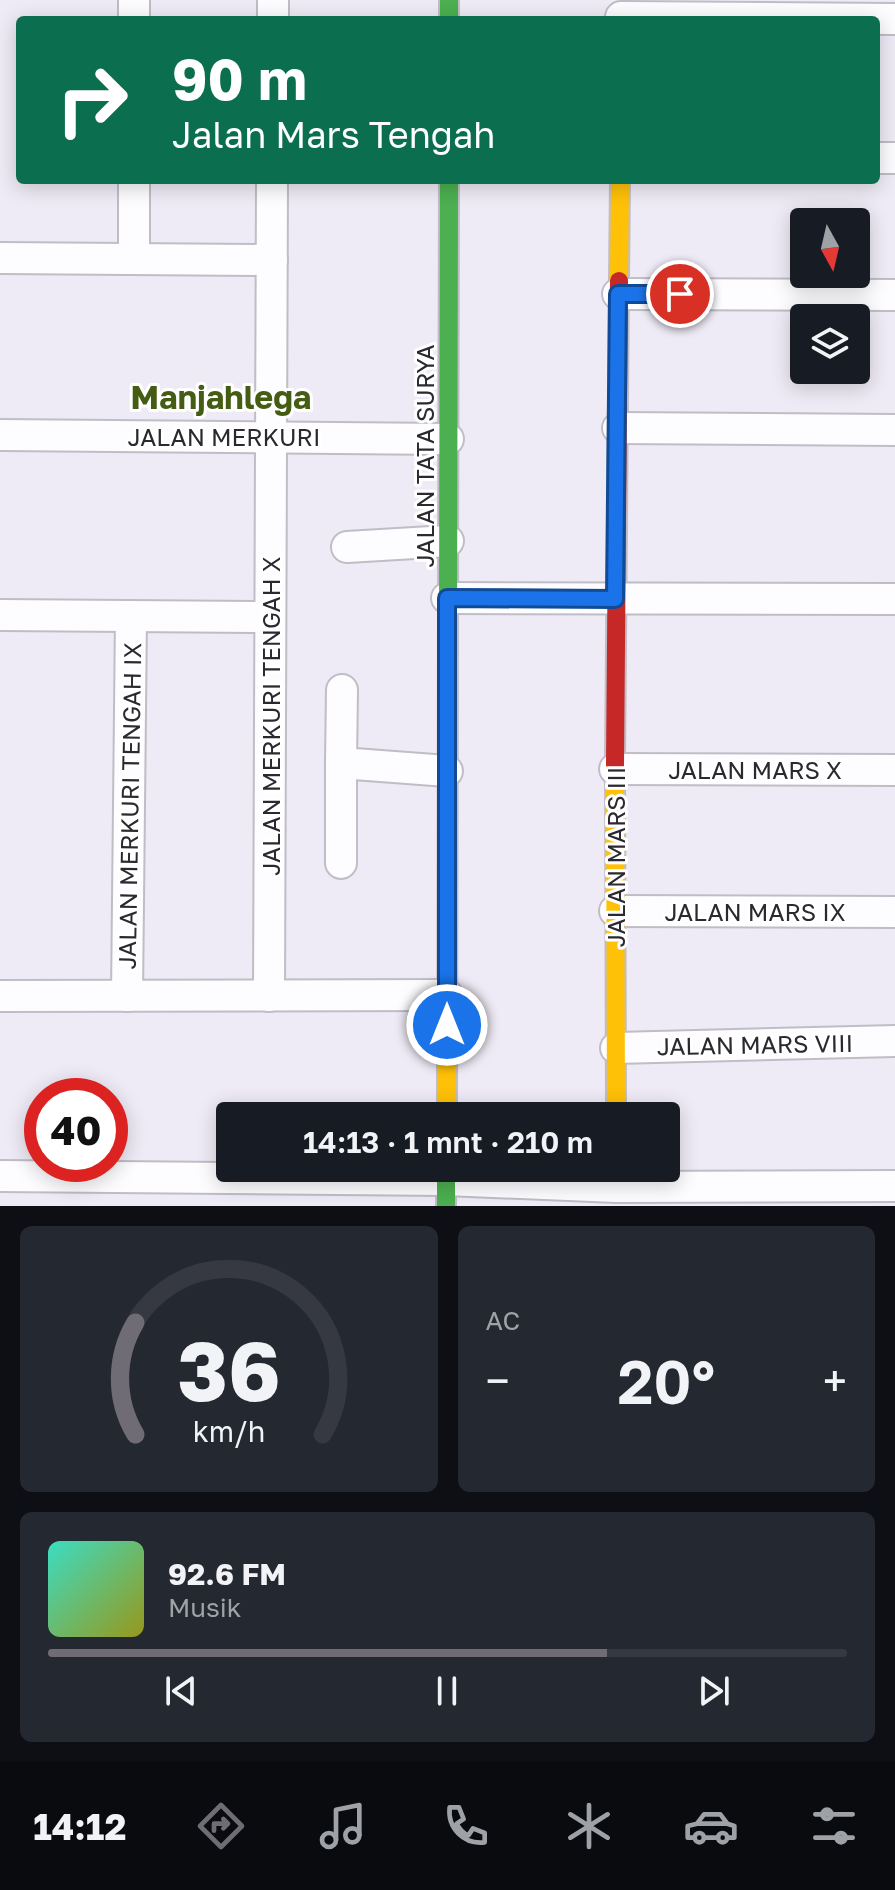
<!DOCTYPE html>
<html lang="id">
<head>
<meta charset="utf-8">
<style>
	body { margin:0; font-family:"Golos Text",sans-serif; background:#242831; color:#f1f3f6; height:100vh; display:flex; flex-direction:column; font-size:30px; white-space:nowrap }
	* { box-sizing:border-box; margin:0 }
	p { font-size:26px; color:#9ea1a6 }
	.icon { flex:none; width:44px; height:44px; fill:none; stroke:currentColor; stroke-width:2; stroke-linecap:round; stroke-linejoin:round }
	.map { position:relative; height:1206px; overflow:hidden }
	.drawer { display:flex; flex-direction:column; gap:20px; padding:20px; background:#0d0f14; flex:1 }
	.drawer>* { flex:none }
	.guide { position:absolute; left:16px; top:16px; width:864px; height:168px; border-radius:8px; box-shadow:0 4px 20px #0003; background:#0b6e4f; color:#fff; overflow:hidden }
	.needle { width:52px; rotate:172deg }
	.tools { position:absolute; left:790px; top:208px; display:grid; gap:16px }
	.tools a { display:grid; place-items:center; width:80px; height:80px; border-radius:8px; background:#171b24; box-shadow:0 4px 20px #0003; font-size:40px }
	.speed { position:absolute; left:24px; top:1078px; display:flex; gap:16px; font-size:40px; font-weight:700; text-align:center }
	.speed>* { display:grid; place-content:center; width:104px; height:104px; border-radius:50%; background:#171b24; box-shadow:0 4px 20px #0003; line-height:1 }
	.speed .limit { border:12px solid #d22; background:#fff; color:#111 }
	.pin { position:absolute; display:grid; place-items:center; width:68px; height:68px; color:#fff; margin:-34px; border:4px solid #fff; border-radius:50%; box-shadow:0 2px 8px #0007 }
	.me { position:absolute; width:88px; margin:-44px; rotate:0deg; stroke-linejoin:round; filter:drop-shadow(0 0 6px #0008) }
	.turn { display:flex; align-items:center; gap:28px; height:168px; padding:0 24px; font-size:36px }
	.turn .icon { width:104px; height:104px; stroke-width:2.5 }
	.turn b { display:block; font-size:56px; line-height:68px }
	.big { font-size:60px; font-weight:600; line-height:1.1 }
	.drawer .widget { flex:1; display:flex; flex-direction:column; justify-content:center; gap:12px; min-width:0; padding:0 28px; border-radius:12px; background:#242831 }
	.drawer .dial { align-items:center; gap:0 }
	.dial svg { height:208px; overflow:visible; fill:none; stroke:#363941; stroke-width:7; stroke-linecap:round; text-anchor:middle }
	.dial text { fill:#f1f3f6; stroke:none }
	.song { display:flex; align-items:center; gap:24px }
	.cover { width:96px; height:96px; border-radius:12px; background:linear-gradient(135deg,hsl(170 70% 55%),hsl(60 70% 35%)) }
	.played { height:8px; border-radius:4px; background:linear-gradient(90deg,#706c75 70%,#363941 70%) }
	.keys { display:flex; justify-content:space-around; direction:ltr }
	.heat { display:flex; justify-content:space-between; align-items:center; font-size:44px; direction:ltr }
	.drawer .tiles { flex:1; display:grid; gap:20px; grid-template-columns:1fr 1fr }
	.widget:last-child { grid-column:span 2 }
	.trip { position:absolute; left:216px; top:1102px; width:464px; height:80px; border-radius:8px; background:#171b24; box-shadow:0 4px 20px #0003; font-weight:600; line-height:80px; text-align:center }
	.tabs { display:flex; height:128px; justify-content:space-around; align-items:center; background:#090b0e; color:#9ea1a6 }
	.tabs .icon { width:56px; height:56px }
	.tabs .current { color:#706c75 }
	.tabs b { font-size:36px; color:#f1f3f6 }
	.map>svg:first-child { display:block }
	.lines { fill:none; stroke-linecap:round; stroke-linejoin:round }
	.street-casing { stroke:#c0bdc6; stroke-width:34 }
	.fast-casing { stroke:#c0bdc6; stroke-width:22 }
	.slow-casing { stroke:#c0bdc6; stroke-width:22 }
	.jam-casing { stroke:#c0bdc6; stroke-width:22 }
	.street { stroke:#fdfcfe; stroke-width:30 }
	.fast { stroke:#4caf50; stroke-width:18 }
	.slow { stroke:#ffc107; stroke-width:18 }
	.jam { stroke:#c62828; stroke-width:18 }
	.route-casing { stroke:#114b97; stroke-width:20 }
	.route { stroke:#1a73e8; stroke-width:14 }
	.labels { text-anchor:middle; dominant-baseline:central; stroke-width:6; stroke-linejoin:round; paint-order:stroke }
	.street-label { font-size:24px; fill:#2b282f; stroke:#fff }
	.district-label { font-size:32px; font-weight:bold; fill:#455c13; stroke:#fff }
</style>
</head>
<body>
<div class="map">
<svg width="895" height="1206" viewBox="0 0 895 1206">
	<rect width="100%" height="100%" fill="#efebf6"/>
	<g class="lines">
		<defs>
			<g id="street">
				<path d="M621,17L895,19"/>
				<path d="M134,20V0"/>
				<path d="M273,20V0"/>
				<path d="M876,158H895"/>
				<path d="M0,258L272,260"/>
				<path d="M134,259V180"/>
				<path d="M618,294L895,295"/>
				<path d="M618,428L895,430"/>
				<path d="M0,435L448,439"/>
				<path d="M347,547L448,541"/>
				<path d="M447,598L895,599"/>
				<path d="M0,615L270,617"/>
				<path d="M342,690L341,763L447,771"/>
				<path d="M341,763V863"/>
				<path d="M615,769L895,770"/>
				<path d="M615,911L895,912"/>
				<path d="M0,996L447,995"/>
				<path d="M127,996L131,616"/>
				<path d="M269,996L272,180"/>
				<path d="M616,1048L895,1041"/>
				<path d="M0,1176L446,1180L616,1187L895,1186"/>
			</g>
			<g id="fast">
				<path d="M449,0V20"/>
				<path d="M448,621L449,180"/>
				<path d="M446,1168V1206"/>
			</g>
			<g id="slow">
				<path d="M619,281L620,180"/>
				<path d="M615,765L616,1116"/>
				<path d="M447,1116L448,621"/>
			</g>
			<path id="jam" d="M615,765L619,281"/>
		</defs>
		<use href="#street" class="street-casing"/>
		<use href="#fast" class="fast-casing"/>
		<use href="#slow" class="slow-casing"/>
		<use href="#jam" class="jam-casing"/>
		<use href="#street" class="street"/>
		<use href="#fast" class="fast"/>
		<use href="#slow" class="slow"/>
		<use href="#jam" class="jam"/>
	</g>
	<g class="lines">
		<defs>
			<path id="route" d="M447,1025V598L615,599L618,294H680"/>
		</defs>
		<use href="#route" class="route-casing"/>
		<use href="#route" class="route"/>
	</g>
	<g class="labels">
		<g class="street-label">
			<text x="224" y="436">JALAN MERKURI</text>
			<text transform="translate(424 456) rotate(-90)">JALAN TATA SURYA</text>
			<text transform="translate(270 716) rotate(-90)">JALAN MERKURI TENGAH X</text>
			<text x="755" y="769">JALAN MARS X</text>
			<text transform="translate(129 806) rotate(-89)">JALAN MERKURI TENGAH IX</text>
			<text transform="translate(615 857) rotate(-90)">JALAN MARS III</text>
			<text x="755" y="911">JALAN MARS IX</text>
			<text transform="translate(755 1044) rotate(-1)">JALAN MARS VIII</text>
		</g>
		<g class="district-label">
			<text x="221" y="397">Manjahlega</text>
		</g>
	</g>
</svg>
<div class="tools">
<a><svg class="needle" viewBox="-14 -14 28 28"><path d="M0-13l5 13h-10z" fill="#e53935"/><path d="M0 13l5-13h-10z" fill="#9ea1a6"/></svg></a>
<a><svg class="icon" aria-label="layers" viewBox="0 0 24 24"><path d="M12 4l9 5-9 5-9-5zM3 14l9 5 9-5"/></svg></a>
</div>
<div class="speed"><div class="limit">40</div></div>
<div class="pin" style="left:680px;top:294px;background:#d93025"><svg class="icon" aria-label="arrive" viewBox="0 0 24 24"><path d="M6 21V4h12l-3 4 3 4H6"/></svg></div>
<svg class="me" style="left:447px;top:1025px" viewBox="-20 -20 40 40"><circle r="17" fill="#1a73e8" stroke="#fff" stroke-width="3"/><path d="M0-11L8 9 0 5-8 9z" fill="#fff"/></svg>
<div class="trip">14:13 · 1 mnt · 210 m</div>
<div class="guide">
<div class="turn"><svg class="icon" aria-label="right" viewBox="0 0 24 24"><path d="M7 20v-9h11M14 6l5 5-5 5"/></svg><div><b>90 m</b>Jalan Mars Tengah</div></div>
</div>
</div>
<section class="drawer">
<div class="tiles">
<div class="widget dial"><svg viewBox="0 0 100 80">
<path d="M14 69A42 42 0 1 1 86 69"/>
<path d="M14 69A42 42 0 0 1 14 26" stroke="#706c75"/>
<text x="50" y="56" font-size="32" font-weight="700">36</text>
<text x="50" y="72" font-size="11">km/h</text>
</svg></div>
<div class="widget"><p>AC</p>
<div class="heat"><a>−</a><b class="big">20°</b><a>+</a></div>
</div>
<div class="widget">
<div class="song"><i class="cover"></i><div><b>92.6 FM</b><p>Musik</p></div></div>
<div class="played"></div>
<div class="keys"><svg class="icon" aria-label="previous" viewBox="0 0 24 24"><path d="M18 5L8 12l10 7zM5 5v14"/></svg><svg class="icon" aria-label="pause" viewBox="0 0 24 24"><path d="M8 5v14M16 5v14"/></svg><svg class="icon" aria-label="next" viewBox="0 0 24 24"><path d="M6 5l10 7-10 7zM19 5v14"/></svg></div>
</div>
</div>
</section>
<nav class="tabs">
<b>14:12</b>
<svg class="icon current" aria-label="directions" viewBox="0 0 24 24"><path d="M12 3l9 9-9 9-9-9zM9 14v-3h6M13 9l2 2-2 2"/></svg>
<svg class="icon" aria-label="music" viewBox="0 0 24 24"><path d="M9 18V5l10-2v13"/><circle cx="6" cy="18" r="3"/><circle cx="16" cy="16" r="3"/></svg>
<svg class="icon" aria-label="phone" viewBox="0 0 24 24"><path d="M5 4h4l2 5-3 2q2 4 5 5l2-3 5 2v4C11 20 4 13 5 4z"/></svg>
<svg class="icon" aria-label="climate" viewBox="0 0 24 24"><path d="M12 3v18M4 7l16 10M4 17L20 7"/></svg>
<svg class="icon" aria-label="car" viewBox="0 0 24 24"><path d="M5 17H2v-5l4-1 3-4h7l3 4 3 1v5h-3M9 17h6M6 11h13"/><circle cx="7" cy="17" r="2"/><circle cx="17" cy="17" r="2"/></svg>
<svg class="icon" aria-label="filters" viewBox="0 0 24 24"><path d="M4 7h16M4 17h16"/><circle cx="9" cy="7" r="2"/><circle cx="15" cy="17" r="2"/></svg>
</nav>
</body>
</html>
